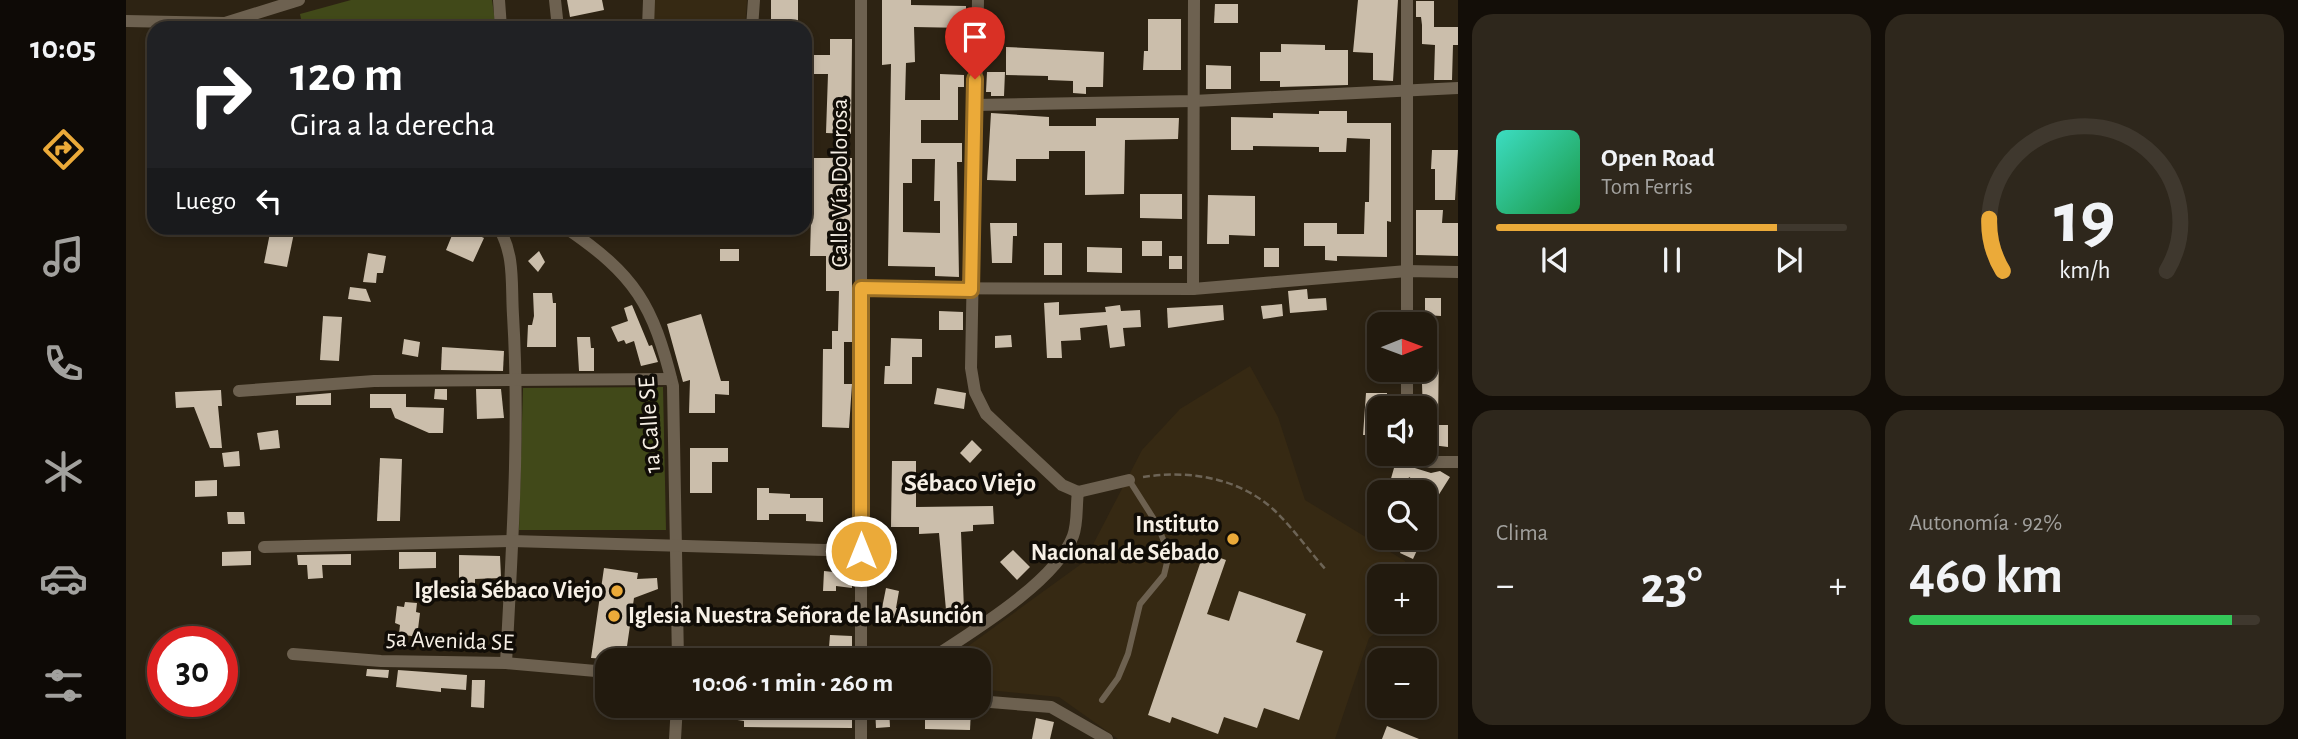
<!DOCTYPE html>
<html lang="es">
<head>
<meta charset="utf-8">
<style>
	body { margin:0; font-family:"Alegreya Sans",sans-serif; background:#2e271c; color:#f1f3f6; height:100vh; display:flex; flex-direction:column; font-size:26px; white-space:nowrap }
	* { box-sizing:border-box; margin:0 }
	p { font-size:23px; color:#a2a19e }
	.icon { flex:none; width:38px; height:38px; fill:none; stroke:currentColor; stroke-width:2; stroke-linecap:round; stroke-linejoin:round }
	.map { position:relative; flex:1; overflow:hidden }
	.details { display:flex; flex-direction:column; gap:14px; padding:14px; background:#130e08; width:840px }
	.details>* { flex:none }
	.hud { position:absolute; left:21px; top:21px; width:665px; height:214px; border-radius:21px; box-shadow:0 4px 10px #0003,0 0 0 2px #3f382e; background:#202124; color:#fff; overflow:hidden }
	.needle { width:46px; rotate:89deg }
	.fabs { position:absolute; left:1241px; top:312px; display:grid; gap:14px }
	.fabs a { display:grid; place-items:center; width:70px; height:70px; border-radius:14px; background:#221a0e; box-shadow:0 4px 10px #0003,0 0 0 2px #3f382e; font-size:35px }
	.speed { position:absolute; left:21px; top:626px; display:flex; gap:14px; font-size:35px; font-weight:700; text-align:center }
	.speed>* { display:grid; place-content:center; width:91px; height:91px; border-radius:50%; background:#221a0e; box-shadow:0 4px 10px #0003,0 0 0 2px #3f382e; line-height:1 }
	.speed .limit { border:10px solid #d22; background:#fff; color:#111 }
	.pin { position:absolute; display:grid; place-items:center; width:60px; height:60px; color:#fff; margin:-72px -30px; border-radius:50% 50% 50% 0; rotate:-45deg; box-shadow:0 0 7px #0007 }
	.pin .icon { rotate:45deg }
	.me { position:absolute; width:77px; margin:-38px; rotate:0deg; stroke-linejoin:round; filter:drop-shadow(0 0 5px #0008) }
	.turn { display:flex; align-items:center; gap:24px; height:147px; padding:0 28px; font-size:32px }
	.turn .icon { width:91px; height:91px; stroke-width:2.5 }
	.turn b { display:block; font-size:49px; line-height:60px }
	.then { display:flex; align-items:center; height:66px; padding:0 28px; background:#0003; gap:14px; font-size:26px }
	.big { font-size:52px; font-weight:700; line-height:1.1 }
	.details .card { flex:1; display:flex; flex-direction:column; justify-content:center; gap:10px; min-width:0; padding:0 24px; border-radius:21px; background:#2e271c }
	.details .dial { align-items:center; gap:0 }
	.dial svg { height:182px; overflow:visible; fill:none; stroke:#3f382e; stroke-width:7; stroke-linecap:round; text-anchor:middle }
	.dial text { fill:#f1f3f6; stroke:none }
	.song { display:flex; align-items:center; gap:21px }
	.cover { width:84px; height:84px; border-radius:10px; background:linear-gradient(135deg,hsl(170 70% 55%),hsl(140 70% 35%)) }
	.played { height:7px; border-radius:4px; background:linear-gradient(90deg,#ebaa39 80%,#3f382e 80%) }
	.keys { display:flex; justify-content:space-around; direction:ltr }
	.heat { display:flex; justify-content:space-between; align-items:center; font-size:38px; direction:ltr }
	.charge { height:10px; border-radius:5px; background:linear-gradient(90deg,#34c759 92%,#3f382e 0) }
	.details .tiles { flex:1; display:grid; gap:14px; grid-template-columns:repeat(2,1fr) }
	.trip { position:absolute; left:469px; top:648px; width:396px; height:70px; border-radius:21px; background:#221a0e; box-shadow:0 4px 10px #0003,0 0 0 2px #3f382e; font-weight:700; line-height:70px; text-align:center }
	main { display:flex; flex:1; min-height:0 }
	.dock { display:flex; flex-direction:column; width:126px; justify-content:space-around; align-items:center; background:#0e0a06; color:#a2a19e }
	.dock .icon { width:49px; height:49px }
	.dock .current { color:#ebaa39 }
	.dock b { font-size:32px; color:#f1f3f6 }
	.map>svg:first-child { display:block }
	.built { fill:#362913 }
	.green { fill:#414919 }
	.building { fill:#cbbeab; fill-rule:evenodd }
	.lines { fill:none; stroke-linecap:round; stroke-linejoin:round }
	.path { stroke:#6d6456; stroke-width:2.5; stroke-dasharray:7 3.5; stroke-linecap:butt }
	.lane { stroke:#6d6150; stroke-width:6 }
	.street { stroke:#6d6150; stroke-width:12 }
	.route-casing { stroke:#996e25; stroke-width:18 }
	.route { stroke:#ebaa39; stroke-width:12 }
	.poi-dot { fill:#ebaa39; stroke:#110d07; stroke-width:2.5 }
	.labels { text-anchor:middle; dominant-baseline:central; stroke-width:7; stroke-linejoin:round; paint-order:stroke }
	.street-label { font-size:24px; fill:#f7f0e6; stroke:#110d07 }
	.poi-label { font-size:24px; font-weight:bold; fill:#f7f0e6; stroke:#110d07; text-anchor:end }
	.neighbourhood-label { font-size:26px; font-weight:bold; fill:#f7f0e6; stroke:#110d07 }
</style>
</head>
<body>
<main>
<nav class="dock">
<b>10:05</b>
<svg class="icon current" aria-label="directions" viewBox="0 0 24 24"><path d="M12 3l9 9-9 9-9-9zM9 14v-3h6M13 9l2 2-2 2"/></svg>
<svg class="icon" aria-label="music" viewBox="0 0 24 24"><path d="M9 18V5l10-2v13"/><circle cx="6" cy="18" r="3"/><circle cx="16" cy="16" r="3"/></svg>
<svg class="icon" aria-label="phone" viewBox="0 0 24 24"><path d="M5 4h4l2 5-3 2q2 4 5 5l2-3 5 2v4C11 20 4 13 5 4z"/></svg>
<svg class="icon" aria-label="climate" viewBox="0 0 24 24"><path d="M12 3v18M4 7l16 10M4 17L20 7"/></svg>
<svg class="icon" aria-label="car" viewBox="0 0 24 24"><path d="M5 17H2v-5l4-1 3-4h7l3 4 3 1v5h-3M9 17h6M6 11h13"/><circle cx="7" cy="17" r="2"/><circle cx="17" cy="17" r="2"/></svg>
<svg class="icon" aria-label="filters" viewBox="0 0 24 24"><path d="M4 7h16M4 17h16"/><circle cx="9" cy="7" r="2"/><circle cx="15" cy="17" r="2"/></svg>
</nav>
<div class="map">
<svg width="1332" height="739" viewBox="0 0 1332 739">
	<rect width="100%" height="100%" fill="#2d2313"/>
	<g class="built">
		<path d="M528,0H621L619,28H526Z"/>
		<path d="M1124,366L1152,417L1179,500L1279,561V576H1253V621H1264L1243,638L1209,739H992L933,697L852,689V660H823L958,562L1016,450L1054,409Z"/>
	</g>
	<g class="green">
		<path d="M225,0H366L370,28H177L174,14Z"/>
		<path d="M537,387L540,530H393L397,388Z"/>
	</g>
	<g class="building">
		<path d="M441,0H476L478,10L444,17Z"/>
		<rect x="645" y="0" width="27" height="28"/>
		<path d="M756,0H785V5L840,6V28L788,27L789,62L780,63L779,100H814V74L838,75V87H832V120H795V143H836V162H831L833,277L809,276V267L762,266L765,64L756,65ZM786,159H809L808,201H814V233L777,232V183H786Z"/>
		<path d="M1232,0H1272L1267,81L1247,80V53L1227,52Z"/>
		<path d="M1290,1H1308V27H1332V45H1327L1326,80H1308L1309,45L1296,44V25L1295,17H1290Z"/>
		<path d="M1089,4H1112V23H1088Z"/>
		<path d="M1022,19H1055V70H1017L1018,51H1022Z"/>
		<path d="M704,39H726L725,134L700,133L702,74H679V55H704Z"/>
		<path d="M1155,44L1199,45V50H1222V85L1154,87V81H1134V52H1155Z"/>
		<path d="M880,47L978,52L977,87H960V94L947,93V81L922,80V76L880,75Z"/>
		<path d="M1080,65L1105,66V89H1080Z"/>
		<path d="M861,72H879L878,96H865V92H860Z"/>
		<path d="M1193,111H1221V123H1265V222L1261,221V257L1211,256V261L1199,260V246H1178V223H1211V234H1238L1239,202H1243L1244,139L1221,138L1220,152H1193V147L1127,146V150H1105V117L1147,118V113L1193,114Z"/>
		<path d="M865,113L923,117V126H970V118H1053L1052,139L999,140L998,194L959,195V151H923V159H890V181L861,180Z"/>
		<path d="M1306,150H1332L1329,200H1309V169H1305Z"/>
		<path d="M687,158H726V342H718V384H726L723,428L696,427L697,349H706V331H712L713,291H700V256H684L685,218H682L679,182H687Z"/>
		<path d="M1014,194H1056V219L1014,218Z"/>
		<path d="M1082,195L1129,196V236L1103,235V244H1081Z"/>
		<path d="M1290,210H1317L1316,223H1332V256L1290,255Z"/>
		<path d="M864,223H891V236H887L886,263H866Z"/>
		<path d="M145,228H169L161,267L138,263Z"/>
		<path d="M329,228H350L347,233L358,238L347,262L320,250Z"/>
		<rect x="1016" y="241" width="20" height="15"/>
		<rect x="918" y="243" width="18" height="32"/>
		<path d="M961,247L996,248V273L961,272Z"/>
		<rect x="1138" y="248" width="15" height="19"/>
		<rect x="594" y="249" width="19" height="12"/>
		<path d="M413,251L419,262L412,272L402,261Z"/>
		<path d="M242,253L260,256L257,273H251L250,283L237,282Z"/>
		<rect x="1043" y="256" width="13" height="13"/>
		<path d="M224,287L240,289L245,302L222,299Z"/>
		<path d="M1181,289L1182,299L1200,298L1201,310L1164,313L1162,291Z"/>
		<path d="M407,293H426L427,303H430V347H401L402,325H406L408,316Z"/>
		<path d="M1299,298H1315V316L1299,315Z"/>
		<path d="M933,302V315L980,312L979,307L994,305L995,311L1014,310L1015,327L997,328L999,346L984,348L981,325L954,328L955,340L935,341L936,358H921L918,303Z"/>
		<path d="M1156,304L1157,316L1137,319L1135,306Z"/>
		<path d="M506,305L523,346L526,345L532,362L515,366L508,341L500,344L498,340L492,342L485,327L502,321L498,308Z"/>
		<path d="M1097,305L1098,320L1042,328L1041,308Z"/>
		<path d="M813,311L837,312V330H813Z"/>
		<path d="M575,314L595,381H603V395L589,394V413H563L564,380L557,382L541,324Z"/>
		<path d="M197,316L216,317L213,361L194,360Z"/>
		<path d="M885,335L886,347L869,348V336Z"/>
		<path d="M451,337H464L465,348H468V371H453Z"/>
		<path d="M765,338L796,339V357H786V384H758L759,366H764Z"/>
		<path d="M278,339L294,342L292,357L276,354Z"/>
		<path d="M1298,346H1313L1312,425H1322V447L1298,444L1296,384H1290V369H1298Z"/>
		<path d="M316,347L378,351L377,371L315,370Z"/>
		<path d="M811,388L840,393L838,409L808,404Z"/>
		<path d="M309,389H321V400L308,399Z"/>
		<path d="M350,389H375L378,418L351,419Z"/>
		<path d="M95,390L96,406H92L96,448H84L68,407L50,408L49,392Z"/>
		<path d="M205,393V405H170V396Z"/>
		<path d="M1240,393H1261V408H1253V435H1237Z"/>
		<path d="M244,394H280V407L318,408L317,433H303L269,418L265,408H244Z"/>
		<path d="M152,430L154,448L134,450L131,433Z"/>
		<path d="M846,440L856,450L844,463L834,453Z"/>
		<path d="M564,448H602V462H586V493H564Z"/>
		<path d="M113,451L114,466L98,467L96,453Z"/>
		<path d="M254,458L276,459L274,521H251Z"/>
		<path d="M1263,460L1305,473L1314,471L1324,477L1312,496L1283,477L1279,492H1271L1262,489L1268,468L1261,463Z"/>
		<path d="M766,461H790V507L867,506L868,524L847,525V531L835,532L838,610H820L813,533L793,534V527H765Z"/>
		<path d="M91,480V496L69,497V481Z"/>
		<path d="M631,488H643V493L664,494V498H697V522L680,521V514H643V520H631Z"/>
		<path d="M101,512H118L119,524H102Z"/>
		<path d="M1280,540L1293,546L1287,559L1274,553Z"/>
		<path d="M887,550L904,567L891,580L874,562Z"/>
		<path d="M125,551V565L96,566V552Z"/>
		<path d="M273,552H310V568L273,569Z"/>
		<path d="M1078,552L1100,560L1081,614L1103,621L1113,591L1180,614L1170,642L1197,651L1173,720L1138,708L1131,728L1098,717L1092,734L1046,717L1044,723L1022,715Z"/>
		<path d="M225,554V565H196L197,578L182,579L181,565H172L171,555Z"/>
		<path d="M333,555L374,556L375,578L349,579V590H333Z"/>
		<path d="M478,568L512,573L511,579L531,578L532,589L508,598L499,660L465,658Z"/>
		<path d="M698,571L726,574V588L710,586V591H697Z"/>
		<path d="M760,588L773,591L770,608H776V623L752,624V609L756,608Z"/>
		<path d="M279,602L291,603L290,612L294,613L291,637L273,634L274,625L269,623L271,606L278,607Z"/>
		<path d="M704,635L726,636V658L702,660Z"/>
		<path d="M241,669L263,670L262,678L240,676Z"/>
		<path d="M272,670L341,675L340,690L315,688V692L270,687Z"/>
		<path d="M346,680H359L358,708L345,707Z"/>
		<path d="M560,705H589L675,716V709H726V728L618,727V721L559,712Z"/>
		<path d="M749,707H763L764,727L750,728Z"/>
		<path d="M799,709H845L844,730L799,729Z"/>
		<path d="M910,718L928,722L924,739H906Z"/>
		<path d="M1261,726L1293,739H1256Z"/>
	</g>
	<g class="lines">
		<path class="path" d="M1017,477C1062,470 1112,477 1148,510C1167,528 1183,551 1201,571"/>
		<path class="lane" d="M976,700L992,678L1002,654L1014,604L1038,575L1043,554L1031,524L1003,480"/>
		<g class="street">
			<path d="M373,0L375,28"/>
			<path d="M429,0L432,28"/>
			<path d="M852,0L845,368L849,392L860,414L936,485L952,492L1003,480"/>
			<path d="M0,21L99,23L173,0"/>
			<path d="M522,28L523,0"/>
			<path d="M626,28L628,0"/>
			<path d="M848,105L1067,101L1332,88"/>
			<path d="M373,228C389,256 385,283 387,315C394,431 386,547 380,663"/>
			<path d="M440,228C509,275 527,304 547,386L552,660"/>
			<path d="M735,288L1067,289L1281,271L1332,272"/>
			<path d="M1067,289L1068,0"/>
			<path d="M1281,324V0"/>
			<path d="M113,391L248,381L545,379"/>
			<path d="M1281,408V369"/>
			<path d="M1281,453V456L1304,462H1332"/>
			<path d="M138,547L386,541L735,551"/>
			<path d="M167,654L255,661L380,663L481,672"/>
			<path d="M735,660V0"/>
			<path d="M803,660C844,633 930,582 947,536C952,523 950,505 952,492"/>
			<path d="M852,701L925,707L981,739"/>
			<path d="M549,739L551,705"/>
			<path d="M735,739V705"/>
		</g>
	</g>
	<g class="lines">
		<defs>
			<path id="route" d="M735,551V288L845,290L849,79"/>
		</defs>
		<use href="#route" class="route-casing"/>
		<use href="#route" class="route"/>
	</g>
	<g class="poi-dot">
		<circle cx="1107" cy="539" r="7"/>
		<circle cx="491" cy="591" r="7"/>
		<circle cx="488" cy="616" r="7"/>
	</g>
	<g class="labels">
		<g class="street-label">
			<text transform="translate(714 183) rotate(-90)">Calle Vía Dolorosa</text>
			<text transform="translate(524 425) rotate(-94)">1a Calle SE</text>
			<text transform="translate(324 641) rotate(2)">5a Avenida SE</text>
		</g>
		<g class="poi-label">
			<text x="1093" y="525">Instituto<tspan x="1093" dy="28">Nacional de Sébado</tspan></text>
			<text x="477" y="591">Iglesia Sébaco Viejo</text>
			<text x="502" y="616" text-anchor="start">Iglesia Nuestra Señora de la Asunción</text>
		</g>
		<g class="neighbourhood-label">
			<text x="844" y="483">Sébaco Viejo</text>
		</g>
	</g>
</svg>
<div class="fabs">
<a><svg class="needle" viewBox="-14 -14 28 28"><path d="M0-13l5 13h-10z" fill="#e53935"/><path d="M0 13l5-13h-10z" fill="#a2a19e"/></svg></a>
<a><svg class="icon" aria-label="sound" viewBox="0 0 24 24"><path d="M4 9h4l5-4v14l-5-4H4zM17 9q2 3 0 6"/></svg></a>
<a><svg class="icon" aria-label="search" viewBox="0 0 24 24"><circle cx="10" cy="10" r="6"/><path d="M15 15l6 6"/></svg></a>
<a>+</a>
<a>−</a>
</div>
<div class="speed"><div class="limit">30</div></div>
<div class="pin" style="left:849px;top:79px;background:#d93025"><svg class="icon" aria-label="arrive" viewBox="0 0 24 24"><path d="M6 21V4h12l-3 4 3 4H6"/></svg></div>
<svg class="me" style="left:735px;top:551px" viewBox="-20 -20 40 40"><circle r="17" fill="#ebaa39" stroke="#fff" stroke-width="3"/><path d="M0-11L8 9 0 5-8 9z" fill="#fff"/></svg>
<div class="trip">10:06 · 1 min · 260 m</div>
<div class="hud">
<div class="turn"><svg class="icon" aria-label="right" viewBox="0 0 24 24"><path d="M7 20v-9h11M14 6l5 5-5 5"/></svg><div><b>120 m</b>Gira a la derecha</div></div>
<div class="then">Luego<svg class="icon" aria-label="left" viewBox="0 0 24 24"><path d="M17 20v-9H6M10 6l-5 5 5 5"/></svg></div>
</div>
</div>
<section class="details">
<div class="tiles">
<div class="card">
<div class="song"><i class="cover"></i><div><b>Open Road</b><p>Tom Ferris</p></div></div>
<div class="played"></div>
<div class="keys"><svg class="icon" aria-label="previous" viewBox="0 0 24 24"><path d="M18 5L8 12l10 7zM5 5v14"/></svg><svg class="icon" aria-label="pause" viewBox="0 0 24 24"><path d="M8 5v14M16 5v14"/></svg><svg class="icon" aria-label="next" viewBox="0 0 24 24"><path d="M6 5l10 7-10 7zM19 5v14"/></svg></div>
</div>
<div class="card dial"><svg viewBox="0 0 100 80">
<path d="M14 69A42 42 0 1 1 86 69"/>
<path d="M14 69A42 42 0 0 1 8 46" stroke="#ebaa39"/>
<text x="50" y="56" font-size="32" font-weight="700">19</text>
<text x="50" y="72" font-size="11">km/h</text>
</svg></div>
<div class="card"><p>Clima</p>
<div class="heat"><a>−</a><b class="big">23°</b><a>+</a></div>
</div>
<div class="card"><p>Autonomía · 92%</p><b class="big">460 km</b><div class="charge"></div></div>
</div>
</section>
</main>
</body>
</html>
